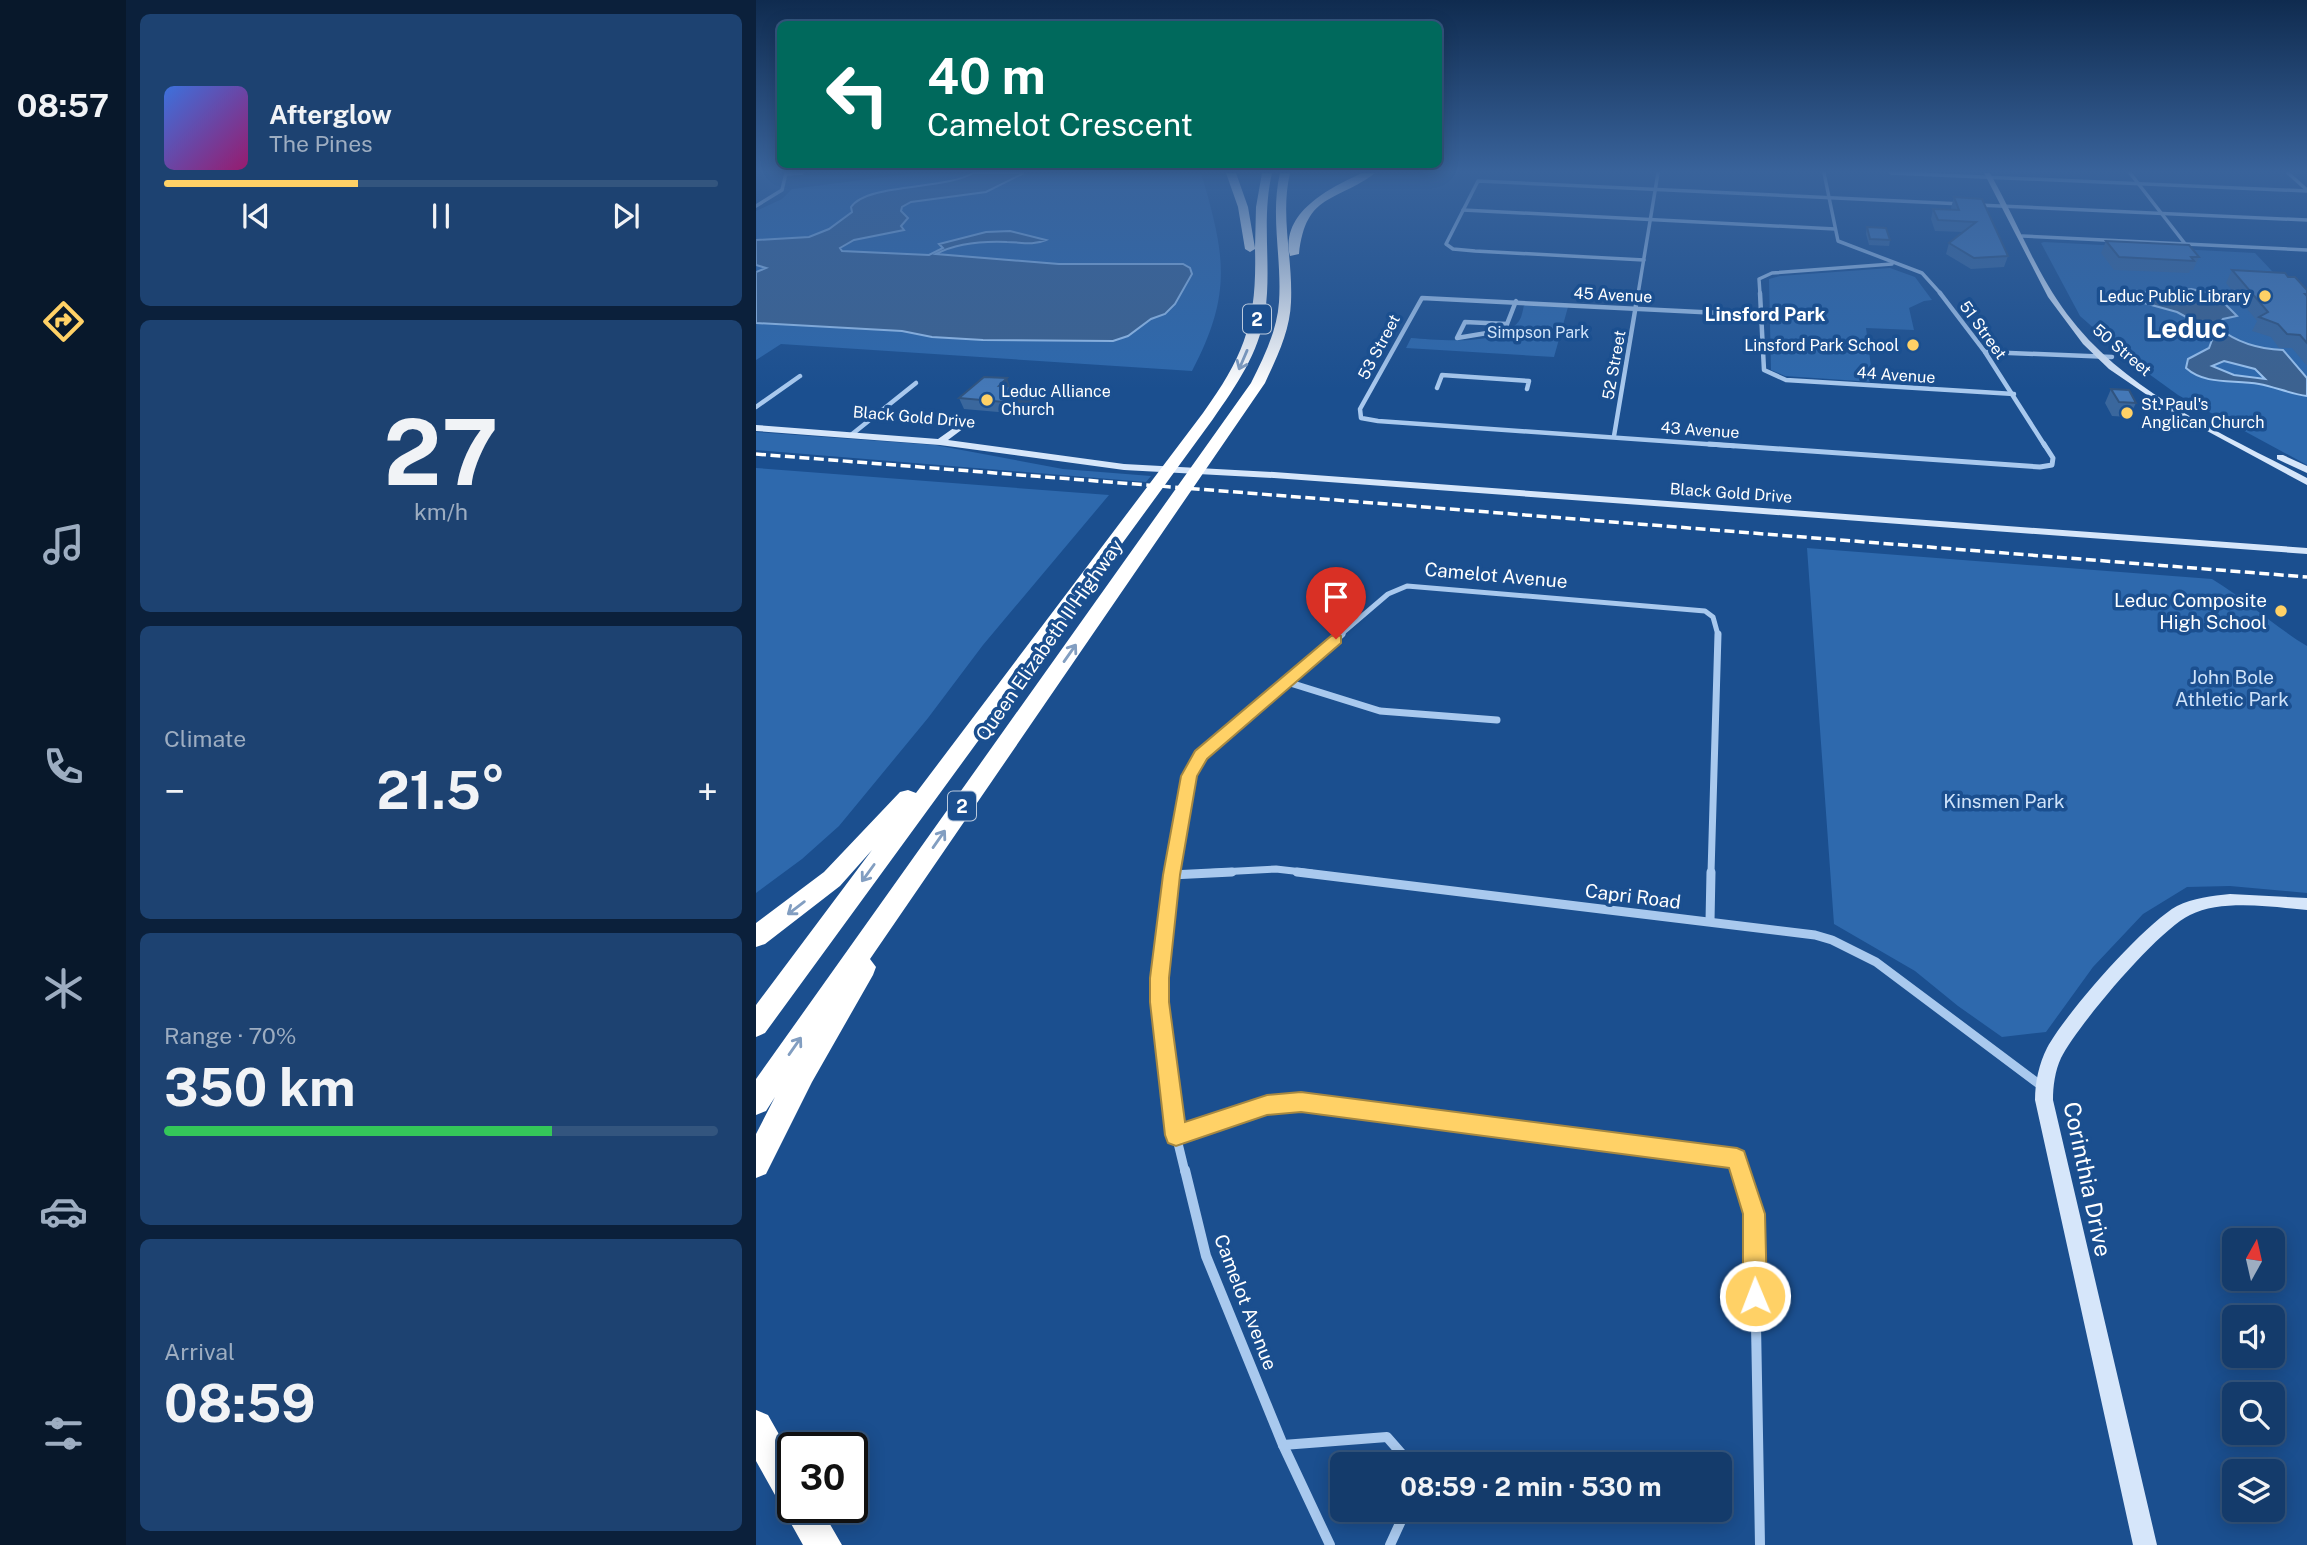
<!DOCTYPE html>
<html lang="en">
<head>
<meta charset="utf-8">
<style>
	body { margin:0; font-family:"Public Sans",sans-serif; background:#1d4271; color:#f1f3f6; height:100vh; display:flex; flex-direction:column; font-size:26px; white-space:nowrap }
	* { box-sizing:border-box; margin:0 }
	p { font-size:23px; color:#9dadc1 }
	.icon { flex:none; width:38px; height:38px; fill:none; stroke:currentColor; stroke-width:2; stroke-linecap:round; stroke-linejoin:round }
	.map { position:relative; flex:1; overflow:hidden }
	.side { display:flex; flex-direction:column; gap:14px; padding:14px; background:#0b203b; width:630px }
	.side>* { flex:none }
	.hud { position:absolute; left:21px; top:21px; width:665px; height:147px; border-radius:10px; box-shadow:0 4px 18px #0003,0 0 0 2px #33557e; background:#00695c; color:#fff; overflow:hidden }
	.needle { width:46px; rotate:8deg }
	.controls { position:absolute; left:1466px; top:1228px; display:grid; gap:14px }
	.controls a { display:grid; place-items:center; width:63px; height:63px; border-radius:10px; background:#143b6b; box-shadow:0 4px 18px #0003,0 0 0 2px #33557e; font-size:35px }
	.speed { position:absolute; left:21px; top:1432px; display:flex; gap:14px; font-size:35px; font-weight:700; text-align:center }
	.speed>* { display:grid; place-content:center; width:91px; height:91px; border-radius:50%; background:#143b6b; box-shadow:0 4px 18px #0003,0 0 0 2px #33557e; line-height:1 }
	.speed .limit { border:4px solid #111; border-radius:10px; background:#fff; color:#111 }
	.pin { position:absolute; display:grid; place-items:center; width:60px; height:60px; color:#fff; margin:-72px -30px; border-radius:50% 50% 50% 0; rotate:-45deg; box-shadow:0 0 7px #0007 }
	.pin .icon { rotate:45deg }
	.me { position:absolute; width:77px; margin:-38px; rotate:359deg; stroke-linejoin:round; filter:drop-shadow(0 0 5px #0008) }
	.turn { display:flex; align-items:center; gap:24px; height:147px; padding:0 35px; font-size:32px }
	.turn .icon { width:91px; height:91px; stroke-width:2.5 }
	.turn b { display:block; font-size:49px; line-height:60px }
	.big { font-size:52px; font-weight:700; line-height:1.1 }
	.side .widget { flex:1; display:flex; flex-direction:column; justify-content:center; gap:10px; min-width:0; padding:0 24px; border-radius:10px; background:#1d4271 }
	.side .dial { align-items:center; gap:0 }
	.dial b { font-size:91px; line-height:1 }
	.song { display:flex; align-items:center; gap:21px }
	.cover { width:84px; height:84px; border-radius:10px; background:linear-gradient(135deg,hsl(220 70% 55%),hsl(320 70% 35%)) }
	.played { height:7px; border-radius:4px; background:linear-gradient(90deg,#ffd166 35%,#33557e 35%) }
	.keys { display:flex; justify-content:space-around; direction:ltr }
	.heat { display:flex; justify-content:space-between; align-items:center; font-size:38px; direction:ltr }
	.charge { height:10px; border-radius:5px; background:linear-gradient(90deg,#34c759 70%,#33557e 0) }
	.trip { position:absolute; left:574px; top:1452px; width:402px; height:70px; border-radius:10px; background:#143b6b; box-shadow:0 4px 18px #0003,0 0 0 2px #33557e; font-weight:700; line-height:70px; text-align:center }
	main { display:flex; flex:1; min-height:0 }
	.tab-bar { display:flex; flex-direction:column; width:126px; justify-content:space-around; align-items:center; background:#08182b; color:#9dadc1 }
	.tab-bar .icon { width:49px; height:49px }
	.tab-bar .current { color:#ffd166 }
	.tab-bar b { font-size:32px; color:#f1f3f6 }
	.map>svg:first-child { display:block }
	.green { fill:#2e69ad }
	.water { fill:#3c6290; stroke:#9cc4f0; stroke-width:2; fill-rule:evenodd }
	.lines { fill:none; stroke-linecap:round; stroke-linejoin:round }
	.street-far5 { stroke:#a9c9ee; stroke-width:3.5 }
	.street-far4 { stroke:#a9c9ee; stroke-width:4.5 }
	.street-far3 { stroke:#a9c9ee; stroke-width:5 }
	.street-far2 { stroke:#a9c9ee; stroke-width:7 }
	.street-far1 { stroke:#a9c9ee; stroke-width:9 }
	.street { stroke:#a9c9ee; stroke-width:10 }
	.secondary { fill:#d6e6fa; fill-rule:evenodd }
	.highway { fill:#fff; fill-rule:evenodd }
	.rail { stroke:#fff; stroke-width:3.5; stroke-dasharray:10 4.5; stroke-linecap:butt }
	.wall { fill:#3a679d }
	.shaded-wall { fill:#305480 }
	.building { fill:#4478b7; stroke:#305480; stroke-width:2 }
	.oneway { stroke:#829ec1 }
	.route { fill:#ffd166; stroke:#a68842; stroke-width:2 }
	.poi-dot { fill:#ffd166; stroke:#1b4f8f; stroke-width:2.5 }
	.labels { text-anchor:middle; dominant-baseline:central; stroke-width:7; stroke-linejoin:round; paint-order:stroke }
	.far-street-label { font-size:16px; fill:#fff; stroke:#1b4f8f }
	.far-poi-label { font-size:16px; fill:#fff; stroke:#1b4f8f; text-anchor:end }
	.far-park-label { font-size:16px; fill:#cfe3fa; stroke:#1b4f8f }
	.shield { fill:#1b4f8f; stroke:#bbcadd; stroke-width:2 }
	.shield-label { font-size:18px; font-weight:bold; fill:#fff }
	.far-quarter-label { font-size:19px; font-weight:bold; fill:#fff; stroke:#1b4f8f }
	.street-label { font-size:19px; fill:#fff; stroke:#1b4f8f }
	.poi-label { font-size:19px; fill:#fff; stroke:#1b4f8f; text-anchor:end }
	.park-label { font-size:19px; fill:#cfe3fa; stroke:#1b4f8f }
	.near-street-label { font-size:23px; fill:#fff; stroke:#1b4f8f }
	.far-town-label { font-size:28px; font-weight:bold; fill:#fff; stroke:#1b4f8f }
</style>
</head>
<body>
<main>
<nav class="tab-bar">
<b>08:57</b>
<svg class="icon current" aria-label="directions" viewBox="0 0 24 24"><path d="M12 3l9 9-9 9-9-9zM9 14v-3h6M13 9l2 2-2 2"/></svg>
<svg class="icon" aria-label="music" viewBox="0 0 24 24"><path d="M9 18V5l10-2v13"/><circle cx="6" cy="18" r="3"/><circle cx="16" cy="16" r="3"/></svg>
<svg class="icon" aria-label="phone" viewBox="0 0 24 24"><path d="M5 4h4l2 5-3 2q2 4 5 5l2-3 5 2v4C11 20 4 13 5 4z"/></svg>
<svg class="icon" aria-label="climate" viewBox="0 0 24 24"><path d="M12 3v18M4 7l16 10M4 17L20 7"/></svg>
<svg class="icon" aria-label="car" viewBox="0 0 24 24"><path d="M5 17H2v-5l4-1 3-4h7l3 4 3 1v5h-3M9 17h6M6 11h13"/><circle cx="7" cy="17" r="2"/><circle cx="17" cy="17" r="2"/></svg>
<svg class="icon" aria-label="filters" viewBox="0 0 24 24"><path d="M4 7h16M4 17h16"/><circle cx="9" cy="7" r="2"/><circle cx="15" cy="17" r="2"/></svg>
</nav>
<section class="side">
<div class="widget">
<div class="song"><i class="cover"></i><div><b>Afterglow</b><p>The Pines</p></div></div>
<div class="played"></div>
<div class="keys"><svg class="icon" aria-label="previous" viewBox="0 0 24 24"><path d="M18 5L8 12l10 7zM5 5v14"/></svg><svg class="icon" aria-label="pause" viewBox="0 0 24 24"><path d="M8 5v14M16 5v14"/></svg><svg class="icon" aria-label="next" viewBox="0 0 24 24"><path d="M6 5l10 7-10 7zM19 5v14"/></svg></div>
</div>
<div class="widget dial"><b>27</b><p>km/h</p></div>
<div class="widget"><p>Climate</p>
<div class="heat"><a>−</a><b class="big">21.5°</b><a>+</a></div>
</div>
<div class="widget"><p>Range · 70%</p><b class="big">350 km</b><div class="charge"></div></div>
<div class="widget"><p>Arrival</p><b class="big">08:59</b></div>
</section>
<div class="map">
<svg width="1551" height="1545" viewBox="0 0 1551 1545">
	<rect width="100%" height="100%" fill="#1b4f8f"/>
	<g class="green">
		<path d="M160,173H445C469,254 477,293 436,371L25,344L0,360V211L26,199L36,189Z"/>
		<path d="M1288,242L1499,253L1551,308V465L1422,395L1375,361L1324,316L1285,243Z"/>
		<path d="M1134,268L1159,277L1176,300L1168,301L1153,308L1158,330L1110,328L1117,382L1029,376L1015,370L1013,279L1024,276Z"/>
		<path d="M768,305L812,307L798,357L650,348L655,338C682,340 745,347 763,321C766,317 767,309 768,305Z"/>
		<path d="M0,432L179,445L307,469L395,476L390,482L0,450Z"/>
		<path d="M0,468L353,495L227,645L172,718L83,826L46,859L0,893Z"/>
		<path d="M1051,548L1456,579C1489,599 1518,626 1551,646V893L1474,886L1431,887L1387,914L1337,967L1290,1032L1246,1037L1202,1006L1159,971L1078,924Z"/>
	</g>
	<g class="water">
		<path d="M217,173H268L230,192L155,202L146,207L145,211L152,218L145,226L148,230L98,240L84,248L86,251L173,255L187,248L183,244L230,232L254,231L290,240C276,246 265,242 251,242C226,241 201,243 180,254L303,264H427L434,268L436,274L419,304L409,314L395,319L372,336L357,341L227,340L176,337L146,331L0,323V272L10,268L0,265V240L53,237L73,229L96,212L95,207C111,183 190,190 217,173Z"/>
		<path d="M1435,289L1459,294L1481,316L1467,319L1463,323V328C1481,343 1505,349 1527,350L1551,378V396C1535,394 1519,387 1503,384C1479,379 1450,386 1430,368L1432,359L1453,348L1456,340L1449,336L1445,325L1421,312L1381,301L1375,296L1383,295L1382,291L1402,295L1427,294L1426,290ZM1468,361L1499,369L1509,379L1478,375L1456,366Z"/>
	</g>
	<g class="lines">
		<g class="street-far5">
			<path d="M1068,173L1082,241L1166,273L1185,294"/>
			<path d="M1135,173L1551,191"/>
			<path d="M1374,173L1430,245"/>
			<path d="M1532,173L1551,190"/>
			<path d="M31,174L46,173"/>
			<path d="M1221,205L1551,220"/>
			<path d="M0,206L26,190L30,173"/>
			<path d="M707,210L1079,229"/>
			<path d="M1266,236L1551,250"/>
			<path d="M888,260L719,251L697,249L690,244L722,181L1206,204"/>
			<path d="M882,294L902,173"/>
			<path d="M1004,294L1003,279L1016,273L1136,264"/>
		</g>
		<g class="street-far4">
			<path d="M1004,293L1008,370L1030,380L1258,394"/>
			<path d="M1184,293L1229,352L1289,446"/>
			<path d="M709,322L751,324L731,333L701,338Z"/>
			<path d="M751,324L760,301"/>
			<path d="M1229,352L1356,357"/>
			<path d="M681,388L686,375L773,381L771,389"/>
			<path d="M0,407L44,376"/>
			<path d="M95,435L160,383"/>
			<path d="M858,436L882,293"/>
			<path d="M978,446L622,421L605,418L604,409L666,298L1004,315"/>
		</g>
		<g class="street-far3">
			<path d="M953,444L1284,467L1296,465L1297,458L1288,444"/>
			<path d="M584,635L632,594L651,586L949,611L957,617L962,635"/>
		</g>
		<g class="street-far2">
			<path d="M531,682L624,711L741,720"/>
			<path d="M415,873L433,776L445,755L586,634"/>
			<path d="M445,873L520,869L555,873"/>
			<path d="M955,873L962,634"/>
		</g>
		<g class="street-far1">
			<path d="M416,872L403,978V1002L420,1135L429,1172"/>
			<path d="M541,872L1059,935L1076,940L1120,962L1287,1087"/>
			<path d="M415,875L476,872"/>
			<path d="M954,921L955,872"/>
			<path d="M420,1135L511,1105L545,1102L980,1158L984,1172"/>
		</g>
		<g class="street">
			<path d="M429,1170L450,1256L527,1445L574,1545"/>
			<path d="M984,1170L998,1214L1004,1545"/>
			<path d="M527,1445L631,1437L652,1461V1465"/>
			<path d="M634,1545L650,1510"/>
		</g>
		<g class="secondary">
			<path d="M1228,173H1234C1260,219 1279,271 1311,314C1370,393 1466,433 1551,478V485L1416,412L1353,369L1327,344L1292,297Z"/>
			<path d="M209,420L212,421V425L192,440L368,464L518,472L1551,548V554L518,478L368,470L184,445L0,431V425L182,439Z"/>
			<path d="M1521,455H1527L1551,466V473L1521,459Z"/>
			<path d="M1474,894L1551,898V910C1517,907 1466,899 1434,915C1402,930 1321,1026 1305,1058C1299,1071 1297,1086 1297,1100L1401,1545H1377L1279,1100C1279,1082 1283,1064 1291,1048C1309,1014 1388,924 1421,906C1437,898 1456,896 1474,894Z"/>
		</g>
		<g class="highway">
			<path d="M470,173H480L492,207L499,248L500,207L506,173H516C505,220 516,266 509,313C503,353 480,386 457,419L9,1033L0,1037V1005L116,850L84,886L9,944L0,947V923L68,872L144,792L152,790L160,793L447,413C489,355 501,321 499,249L494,252L489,249L482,207Z"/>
			<path d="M524,173H534C524,216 537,258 535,302C534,331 521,357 509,383L114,959L120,967L117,975L56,1082L10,1174L0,1178V1134L19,1097L10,1111L0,1115V1079L495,383C508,357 521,331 523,302C526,258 514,216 524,173Z"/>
			<path d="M606,173H619C580,203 550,192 543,254L534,256C524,212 574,188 606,173Z"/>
			<path d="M0,1410L12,1415L37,1459V1507H64L86,1545H47L0,1461Z"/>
		</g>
		<path class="rail" d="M0,454L1551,577"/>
	</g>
	<g class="wall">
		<path d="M1198,197L1252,256L1248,267L1215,269L1190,254L1193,243L1207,232L1179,231L1175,219L1177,209L1196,210L1195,208Z"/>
		<path d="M1111,227L1134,240L1133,246L1113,245L1110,234Z"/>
		<path d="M1350,241L1443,257L1437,270H1434L1433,273L1358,270L1345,253Z"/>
		<path d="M1476,270L1532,277L1551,290V366L1536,348H1523L1515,337L1496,331L1501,321L1470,283Z"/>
		<path d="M254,387L274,388L278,399L264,414L208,409L203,398Z"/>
		<path d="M1355,389L1380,403L1373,417L1356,416L1349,403Z"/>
	</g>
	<g class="shaded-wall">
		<path d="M251,378L255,389L243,386Z"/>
		<path d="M274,388L278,399L264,414L259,403Z"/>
	</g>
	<g class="building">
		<path d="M1198,197L1226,199L1252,256L1218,258L1193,243L1220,222L1182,220L1177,209L1203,210Z"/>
		<path d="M1111,227L1130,228L1134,240L1114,239Z"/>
		<path d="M1350,241L1433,245L1443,257H1435L1438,261L1363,257Z"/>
		<path d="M1476,270L1529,273L1532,277H1539L1551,290V294H1549L1551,296V343L1544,335L1531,334L1522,324L1503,317L1512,312Z"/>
		<path d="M228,377L251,378L243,386L274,388L259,403L203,398Z"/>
		<path d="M1355,389L1373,390L1380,403L1363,402Z"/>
	</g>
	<defs><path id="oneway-shaft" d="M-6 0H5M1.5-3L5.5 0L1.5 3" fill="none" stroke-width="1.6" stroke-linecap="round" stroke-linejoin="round" transform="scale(1.75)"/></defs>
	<g class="oneway">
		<use href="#oneway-shaft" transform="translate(487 360) rotate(113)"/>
		<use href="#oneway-shaft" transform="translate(314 653) rotate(-55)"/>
		<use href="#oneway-shaft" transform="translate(183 839) rotate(-55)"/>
		<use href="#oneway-shaft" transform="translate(112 873) rotate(126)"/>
		<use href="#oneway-shaft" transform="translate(40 908) rotate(143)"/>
		<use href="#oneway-shaft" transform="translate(39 1046) rotate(-55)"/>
	</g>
	<linearGradient id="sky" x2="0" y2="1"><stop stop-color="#0f2b4f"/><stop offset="0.44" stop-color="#39639b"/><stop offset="1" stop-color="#39639b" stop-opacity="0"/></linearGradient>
	<rect width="1551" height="389" fill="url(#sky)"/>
	<path class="route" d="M580,635L585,636V643L451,759L441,776L424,875L413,978V1002L429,1122L511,1095L545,1092L981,1148L988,1151L1009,1214L1011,1296L1008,1304L999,1308L991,1304L987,1296V1214L973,1168L545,1112L511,1115L420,1146L412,1143L409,1135L394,1002V978L407,875L425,776L439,751L575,636Z"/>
	<g class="poi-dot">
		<circle cx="1509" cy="296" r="7"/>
		<circle cx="1157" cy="345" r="7"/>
		<circle cx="231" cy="400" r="7"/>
		<circle cx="1371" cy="413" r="7"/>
		<circle cx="1525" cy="611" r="7"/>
	</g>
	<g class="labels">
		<g class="far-street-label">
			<text transform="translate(857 295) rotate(3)">45 Avenue</text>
			<text transform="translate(1227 330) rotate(54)">51 Street</text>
			<text transform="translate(623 347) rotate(-62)">53 Street</text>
			<text transform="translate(1366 350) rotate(40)">50 Street</text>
			<text transform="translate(858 365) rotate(-80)">52 Street</text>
			<text transform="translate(1140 375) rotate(4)">44 Avenue</text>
			<text transform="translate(158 417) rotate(5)">Black Gold Drive</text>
			<text transform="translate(944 430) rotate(4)">43 Avenue</text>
			<text transform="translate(975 493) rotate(4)">Black Gold Drive</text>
		</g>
		<g class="far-poi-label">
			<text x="1495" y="296">Leduc Public Library</text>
			<text x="1143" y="345">Linsford Park School</text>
			<text x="245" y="391" text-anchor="start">Leduc Alliance<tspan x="245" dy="18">Church</tspan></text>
			<text x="1385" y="404" text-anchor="start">St. Paul's<tspan x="1385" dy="18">Anglican Church</tspan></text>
		</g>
		<g class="far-park-label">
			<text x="782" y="332">Simpson Park</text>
		</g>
		<g class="shield">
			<rect x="487" y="304.5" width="28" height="29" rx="5"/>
			<rect x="192" y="791.5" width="28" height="29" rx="5"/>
		</g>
		<g class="shield-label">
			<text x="501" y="319">2</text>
			<text x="206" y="806">2</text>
		</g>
		<g class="far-quarter-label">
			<text x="1009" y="314">Linsford Park</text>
		</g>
		<g class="street-label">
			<text transform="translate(740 575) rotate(5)">Camelot Avenue</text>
			<text transform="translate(293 640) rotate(-55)">Queen Elizabeth II Highway</text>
			<text transform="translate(877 896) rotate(7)">Capri Road</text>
			<text transform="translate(490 1302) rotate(69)">Camelot Avenue</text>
		</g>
		<g class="poi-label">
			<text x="1511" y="600">Leduc Composite<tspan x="1511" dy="22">High School</tspan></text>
		</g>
		<g class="park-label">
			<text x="1476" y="677">John Bole<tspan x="1476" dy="22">Athletic Park</tspan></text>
			<text x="1248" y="801">Kinsmen Park</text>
		</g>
		<g class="near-street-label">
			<text transform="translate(1332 1179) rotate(78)">Corinthia Drive</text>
		</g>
		<g class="far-town-label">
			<text x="1430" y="327">Leduc</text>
		</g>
	</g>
</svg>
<div class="controls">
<a><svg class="needle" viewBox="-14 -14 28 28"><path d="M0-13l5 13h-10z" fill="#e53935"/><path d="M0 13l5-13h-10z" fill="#9dadc1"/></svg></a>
<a><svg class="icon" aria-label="sound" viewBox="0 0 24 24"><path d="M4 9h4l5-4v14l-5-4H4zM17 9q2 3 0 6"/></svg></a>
<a><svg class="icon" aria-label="search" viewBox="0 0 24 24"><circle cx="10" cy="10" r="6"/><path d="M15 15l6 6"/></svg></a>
<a><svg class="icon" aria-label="layers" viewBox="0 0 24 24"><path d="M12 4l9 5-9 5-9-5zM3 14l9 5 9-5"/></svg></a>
</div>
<div class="speed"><div class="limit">30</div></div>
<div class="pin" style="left:580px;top:639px;background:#d93025"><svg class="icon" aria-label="arrive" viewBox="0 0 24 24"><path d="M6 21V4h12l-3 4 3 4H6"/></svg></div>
<svg class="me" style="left:999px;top:1296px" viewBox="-20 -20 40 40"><circle r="17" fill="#ffd166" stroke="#fff" stroke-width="3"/><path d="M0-11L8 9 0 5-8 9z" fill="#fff"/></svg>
<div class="trip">08:59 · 2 min · 530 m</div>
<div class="hud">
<div class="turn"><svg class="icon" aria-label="left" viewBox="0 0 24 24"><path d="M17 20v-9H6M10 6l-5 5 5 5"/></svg><div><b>40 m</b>Camelot Crescent</div></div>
</div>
</div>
</main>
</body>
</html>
